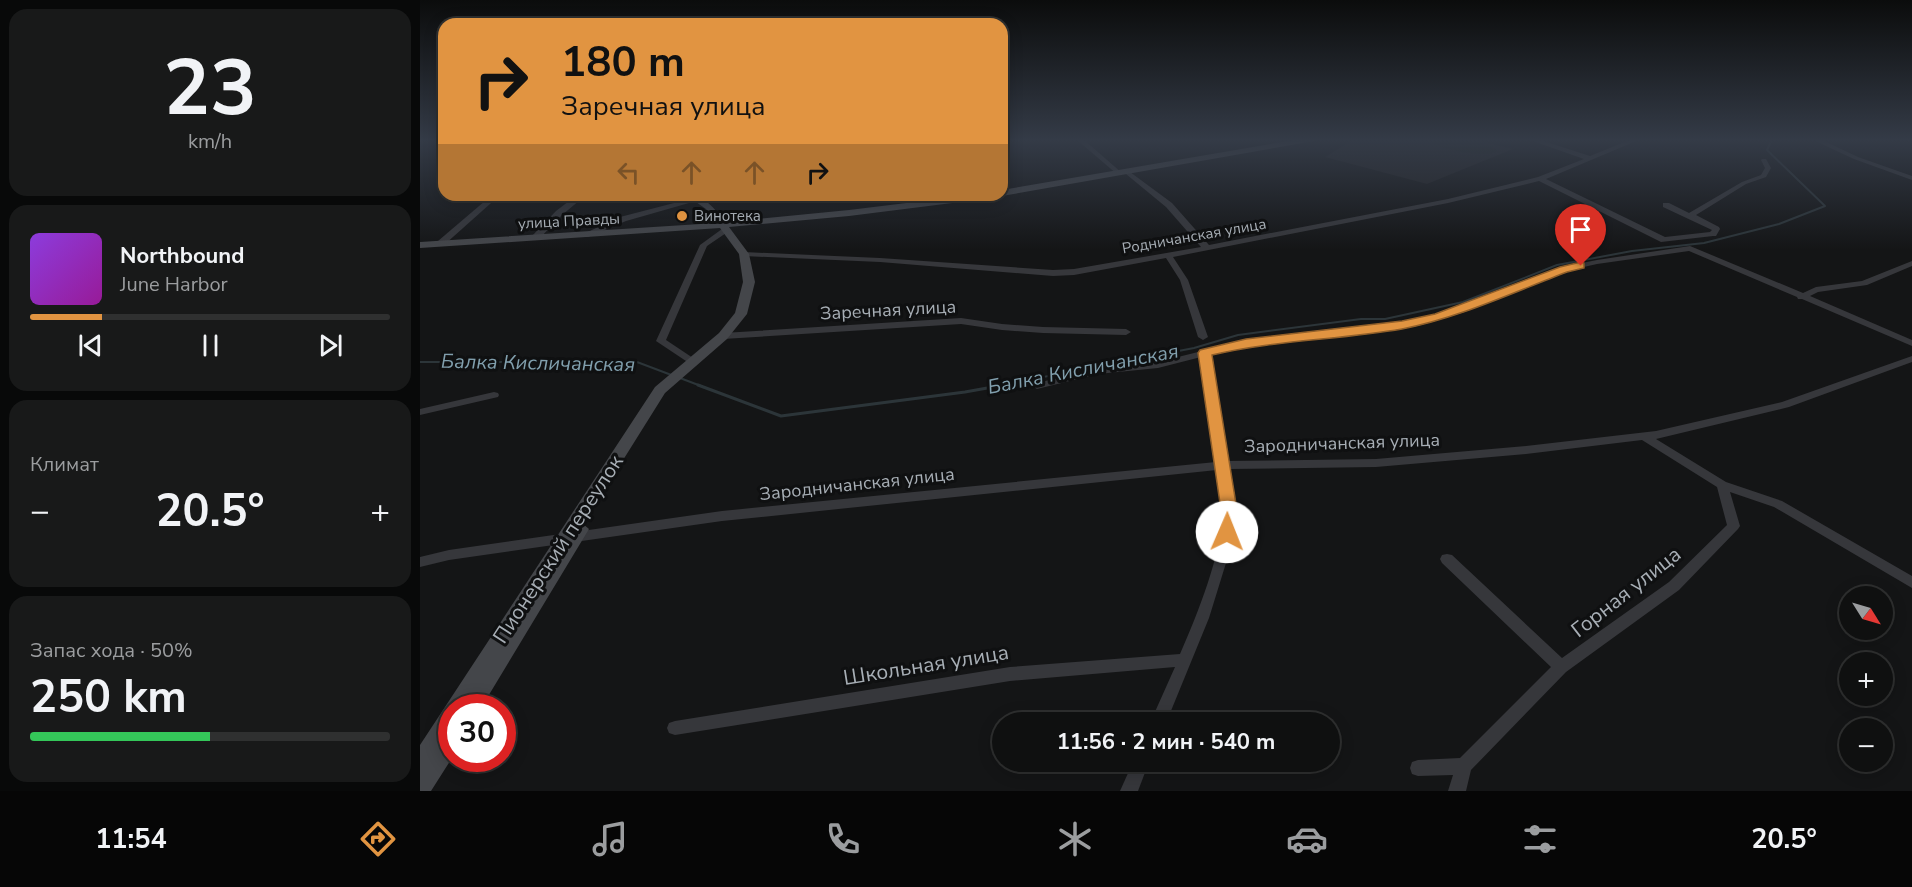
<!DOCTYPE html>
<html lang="ru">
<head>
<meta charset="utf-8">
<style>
	body { margin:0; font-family:"Nunito Sans",sans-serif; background:#181919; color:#f1f3f6; height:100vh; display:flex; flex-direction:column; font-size:22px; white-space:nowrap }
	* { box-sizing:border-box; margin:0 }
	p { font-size:20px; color:#9b9d9f }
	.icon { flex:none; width:33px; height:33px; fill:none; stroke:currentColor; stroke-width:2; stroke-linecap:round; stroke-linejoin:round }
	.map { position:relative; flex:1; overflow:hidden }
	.drawer { display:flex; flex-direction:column; gap:9px; padding:9px; background:#080909; width:420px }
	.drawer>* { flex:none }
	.guide { position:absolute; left:18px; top:18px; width:570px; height:183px; border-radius:18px; box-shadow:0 3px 15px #0003,0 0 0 2px #2f3030; background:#e19441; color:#111; overflow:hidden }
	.needle { width:39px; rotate:127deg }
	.controls { position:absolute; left:1419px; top:586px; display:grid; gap:12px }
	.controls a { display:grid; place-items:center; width:54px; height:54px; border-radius:50%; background:#0f1010; box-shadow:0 3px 15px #0003,0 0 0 2px #2f3030; font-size:30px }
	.speed { position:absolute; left:18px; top:694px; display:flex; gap:12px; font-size:30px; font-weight:700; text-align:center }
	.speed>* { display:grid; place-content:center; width:78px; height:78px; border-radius:50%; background:#0f1010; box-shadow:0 3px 15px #0003,0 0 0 2px #2f3030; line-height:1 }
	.speed .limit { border:9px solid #d22; background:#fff; color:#111 }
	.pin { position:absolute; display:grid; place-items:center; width:51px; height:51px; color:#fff; margin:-62px -26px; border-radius:50% 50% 50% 0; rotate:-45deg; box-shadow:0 0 6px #0007 }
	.pin .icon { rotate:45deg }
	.me { position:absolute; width:66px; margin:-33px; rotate:1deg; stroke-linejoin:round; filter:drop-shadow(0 0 4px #0008) }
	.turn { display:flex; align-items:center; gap:21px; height:126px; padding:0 24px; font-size:27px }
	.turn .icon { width:78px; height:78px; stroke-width:2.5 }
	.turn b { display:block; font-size:42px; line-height:51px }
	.lanes { display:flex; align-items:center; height:57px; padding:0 24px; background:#0003; justify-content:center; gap:30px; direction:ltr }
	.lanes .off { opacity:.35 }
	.big { font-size:45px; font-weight:700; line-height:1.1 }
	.drawer .card { flex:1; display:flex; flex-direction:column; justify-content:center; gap:9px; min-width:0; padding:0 21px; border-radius:18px; background:#181919 }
	.drawer .dial { align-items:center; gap:0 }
	.dial b { font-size:78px; line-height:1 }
	.song { display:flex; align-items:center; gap:18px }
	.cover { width:72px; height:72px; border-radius:9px; background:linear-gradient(135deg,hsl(270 70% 55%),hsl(300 70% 35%)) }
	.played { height:6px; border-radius:3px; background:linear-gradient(90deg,#e19441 20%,#2f3030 20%) }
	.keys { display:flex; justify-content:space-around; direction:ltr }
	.heat { display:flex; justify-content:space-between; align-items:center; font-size:33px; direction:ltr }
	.charge { height:9px; border-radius:4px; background:linear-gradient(90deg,#34c759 50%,#2f3030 0) }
	.trip { position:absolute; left:572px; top:712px; width:348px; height:60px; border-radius:30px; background:#0f1010; box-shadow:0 3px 15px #0003,0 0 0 2px #2f3030; font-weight:700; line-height:60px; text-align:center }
	.tab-bar { display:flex; height:96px; justify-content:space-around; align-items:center; background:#060606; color:#9b9d9f }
	.tab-bar .icon { width:42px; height:42px }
	.tab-bar .active { color:#e19441 }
	.tab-bar b { font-size:27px; color:#f1f3f6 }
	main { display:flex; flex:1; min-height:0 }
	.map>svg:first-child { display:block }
	.built { fill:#212123 }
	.green { fill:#1b201b }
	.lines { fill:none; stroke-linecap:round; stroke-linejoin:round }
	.stream-far1 { stroke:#2c3539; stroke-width:2 }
	.stream { stroke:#2c3539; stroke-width:3 }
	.street { fill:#36373b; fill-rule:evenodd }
	.secondary { fill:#44464a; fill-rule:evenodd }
	.route { fill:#e19441; stroke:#92602a; stroke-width:1.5 }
	.poi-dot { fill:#e19441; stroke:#0f1011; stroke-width:2 }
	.labels { text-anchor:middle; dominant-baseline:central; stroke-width:6; stroke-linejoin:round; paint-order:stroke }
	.far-poi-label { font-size:15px; fill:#a7aeb5; stroke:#0f1011; text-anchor:start }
	.far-street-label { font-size:15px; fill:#a7aeb5; stroke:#0f1011 }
	.street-label { font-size:18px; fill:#a7aeb5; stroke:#0f1011 }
	.water-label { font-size:20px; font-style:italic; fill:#819fad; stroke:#0f1011 }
	.near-street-label { font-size:21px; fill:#a7aeb5; stroke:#0f1011 }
</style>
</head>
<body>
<main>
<section class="drawer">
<div class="card dial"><b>23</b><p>km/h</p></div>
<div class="card">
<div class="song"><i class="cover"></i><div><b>Northbound</b><p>June Harbor</p></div></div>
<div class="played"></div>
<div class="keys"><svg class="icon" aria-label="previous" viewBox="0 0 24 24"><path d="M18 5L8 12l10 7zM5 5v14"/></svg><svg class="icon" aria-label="pause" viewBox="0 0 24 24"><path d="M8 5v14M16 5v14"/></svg><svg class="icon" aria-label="next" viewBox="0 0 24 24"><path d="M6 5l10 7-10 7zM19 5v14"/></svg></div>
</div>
<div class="card"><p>Климат</p>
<div class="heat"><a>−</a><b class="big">20.5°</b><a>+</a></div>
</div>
<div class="card"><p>Запас хода · 50%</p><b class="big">250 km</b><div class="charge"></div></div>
</section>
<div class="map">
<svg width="1492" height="791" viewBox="0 0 1492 791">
	<rect width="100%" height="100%" fill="#141516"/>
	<path class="built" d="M934,139H1051L1093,149L1007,184L905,157Z"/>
	<path class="green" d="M1009,139C1027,139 1065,138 1077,151C1068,159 1015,149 1009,139Z"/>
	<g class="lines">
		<g class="stream-far1">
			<path d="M0,362H217L254,376"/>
			<path d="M260,378L281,386"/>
			<path d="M576,386L774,348L818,335L941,319H965L1043,302L1137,265L1212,251L1284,243L1359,224L1405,206L1347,150L1352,139"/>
		</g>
		<path class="stream" d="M278,385L361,416L545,392L584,385"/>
		<g class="street">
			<path d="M656,139H663L702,173V175H698Z"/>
			<path d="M1107,139H1117L1170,156L1212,139H1221L1126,179L1245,237L1290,232L1292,230L1243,207V203H1249L1269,213L1322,182L1341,175L1345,168L1341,160L1342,159H1346L1351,168L1346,177L1326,184L1276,215L1299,227L1300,229L1296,236H1293L1241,242L1119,181L1028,203L753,257L768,280L788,337L783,340L778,337L760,280L746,258L654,275L633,276L460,262L324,256L320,254L324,252L460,258L633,270L654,269L781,247L746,207L706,174V172H710L752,203L789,245L1028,199L1118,177L1164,159Z"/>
			<path d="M1391,139H1400L1438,157L1492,176V180L1434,159Z"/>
			<path d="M72,195H80L24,245H18V241Z"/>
			<path d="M157,195H166L142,215L118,240H112V236L136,211Z"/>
			<path d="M285,195H297L206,221L168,237H162L161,235L200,217Z"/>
			<path d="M302,229H308L309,231L287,246L246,340L276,360L277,362L272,365L236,341L280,245Z"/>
			<path d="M1270,246L1383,293L1396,287L1442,281L1492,261V266L1447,285L1398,292L1390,296L1492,340V346L1382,299H1378L1377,297L1269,251L1177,264L1146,271L1022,318L982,328L826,346L790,355L807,461L956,459L1106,446L1236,431L1362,402L1492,356V362L1369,407L1236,439L1306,482L1362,501L1492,576V588L1354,507L1310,492L1320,526L1318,529L1259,590L1146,672L1051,770L1046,791H1028L1033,775L998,776L992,774L990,768L992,762L998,760L1040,758L1131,667L1022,563L1020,559L1022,555L1027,554L1032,555L1142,658L1249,582L1307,525L1297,487L1222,440L1106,454L956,467L809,469L815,510L806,563L789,618L746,723H730L755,667L590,681L255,735L249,733L247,728L249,723L255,721L590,667L760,654C778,613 801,556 803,511C803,498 799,483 797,470L302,521L29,560L0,567V557L29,550L302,511L796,462L781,357L738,368L678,374L617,389L612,386L613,384L678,368L738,362L826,340L982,322L1016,314L1141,267L1177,260Z"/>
			<path d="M541,318L582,324L623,327L706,329L711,332L706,335L623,333L582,330L541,324L303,339L298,336L303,333Z"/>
			<path d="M74,392L78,393L79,395L78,397L0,415V409Z"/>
			<path d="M713,762H729L718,791H700Z"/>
		</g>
		<g class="secondary">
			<path d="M879,139H898L894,141L582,196L579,195H582V190Z"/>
			<path d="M266,195C285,195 294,208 305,222L429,210L552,195H577L572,198L429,216L309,227L329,254L335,282L327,314L307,339L245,393L163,524L169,529L61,708H32V758L11,791H0V745L235,387L299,333L315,313L323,282L319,254L300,228L0,248V242L296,223L286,209Z"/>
		</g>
	</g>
	<linearGradient id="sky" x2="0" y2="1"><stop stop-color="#0b0c0c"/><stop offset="0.56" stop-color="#343b47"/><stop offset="1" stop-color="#343b47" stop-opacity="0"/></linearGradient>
	<rect width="1492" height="250" fill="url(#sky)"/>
	<path class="route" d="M1161,262L1164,263V268L1147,272C1094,292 1039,318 982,329C919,340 854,340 792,355L817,510L813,536L807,538L802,536L799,532L801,510L778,353L780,350L826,339L982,321L1015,314L1140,267Z"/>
	<circle class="poi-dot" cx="262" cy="216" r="6"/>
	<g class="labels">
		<g class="far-poi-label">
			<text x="274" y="216">Винотека</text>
		</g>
		<g class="far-street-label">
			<text transform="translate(149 221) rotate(-3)">улица Правды</text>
			<text transform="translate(774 236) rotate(-10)">Родничанская улица</text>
		</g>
		<g class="street-label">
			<text transform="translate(468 310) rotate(-3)">Заречная улица</text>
			<text transform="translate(922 443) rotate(-2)">Зародничанская улица</text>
			<text transform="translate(437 484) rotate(-6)">Зародничанская улица</text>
		</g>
		<g class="water-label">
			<text transform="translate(118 363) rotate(1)">Балка Кисличанская</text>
			<text transform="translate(663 369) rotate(-11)">Балка Кисличанская</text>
		</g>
		<g class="near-street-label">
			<text transform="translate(138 549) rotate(-57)">Пионерский переулок</text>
			<text transform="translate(1206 592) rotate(-38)">Горная улица</text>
			<text transform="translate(506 665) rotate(-9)">Школьная улица</text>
		</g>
	</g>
</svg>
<div class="controls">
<a><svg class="needle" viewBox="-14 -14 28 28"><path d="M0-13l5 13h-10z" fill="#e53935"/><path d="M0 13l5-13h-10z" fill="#9b9d9f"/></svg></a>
<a>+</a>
<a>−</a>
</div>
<div class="speed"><div class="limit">30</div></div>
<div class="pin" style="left:1161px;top:266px;background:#d93025"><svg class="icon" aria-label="arrive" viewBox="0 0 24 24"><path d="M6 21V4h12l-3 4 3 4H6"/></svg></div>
<svg class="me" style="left:807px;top:532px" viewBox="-20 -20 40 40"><circle r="19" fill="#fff"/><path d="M0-13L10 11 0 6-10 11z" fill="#e19441"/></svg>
<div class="trip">11:56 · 2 мин · 540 m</div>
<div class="guide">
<div class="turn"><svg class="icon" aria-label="right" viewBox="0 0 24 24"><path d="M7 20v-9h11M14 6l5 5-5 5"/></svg><div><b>180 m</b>Заречная улица</div></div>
<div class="lanes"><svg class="icon off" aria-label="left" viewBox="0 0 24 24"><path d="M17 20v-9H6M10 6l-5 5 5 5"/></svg><svg class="icon off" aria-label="ahead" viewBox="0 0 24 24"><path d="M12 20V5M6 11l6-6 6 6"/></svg><svg class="icon off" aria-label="ahead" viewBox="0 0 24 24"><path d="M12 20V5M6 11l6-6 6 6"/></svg><svg class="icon" aria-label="right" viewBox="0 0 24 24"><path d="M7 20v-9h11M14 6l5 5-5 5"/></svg></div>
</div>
</div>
</main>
<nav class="tab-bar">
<b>11:54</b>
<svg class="icon active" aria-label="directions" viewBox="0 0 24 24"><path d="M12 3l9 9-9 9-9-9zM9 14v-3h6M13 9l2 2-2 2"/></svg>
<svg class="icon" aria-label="music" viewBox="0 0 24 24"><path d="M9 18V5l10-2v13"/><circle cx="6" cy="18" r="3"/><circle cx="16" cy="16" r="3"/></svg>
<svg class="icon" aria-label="phone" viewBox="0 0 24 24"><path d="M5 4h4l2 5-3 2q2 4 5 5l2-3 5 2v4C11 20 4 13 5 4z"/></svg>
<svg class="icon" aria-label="climate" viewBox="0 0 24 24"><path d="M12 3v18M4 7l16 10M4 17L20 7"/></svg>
<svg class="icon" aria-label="car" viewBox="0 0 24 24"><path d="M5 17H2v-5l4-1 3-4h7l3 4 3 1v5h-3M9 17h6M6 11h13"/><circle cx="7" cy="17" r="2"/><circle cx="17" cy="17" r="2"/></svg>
<svg class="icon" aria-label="filters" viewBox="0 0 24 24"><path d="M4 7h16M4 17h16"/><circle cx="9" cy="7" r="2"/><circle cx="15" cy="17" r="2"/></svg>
<b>20.5°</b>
</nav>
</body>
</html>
